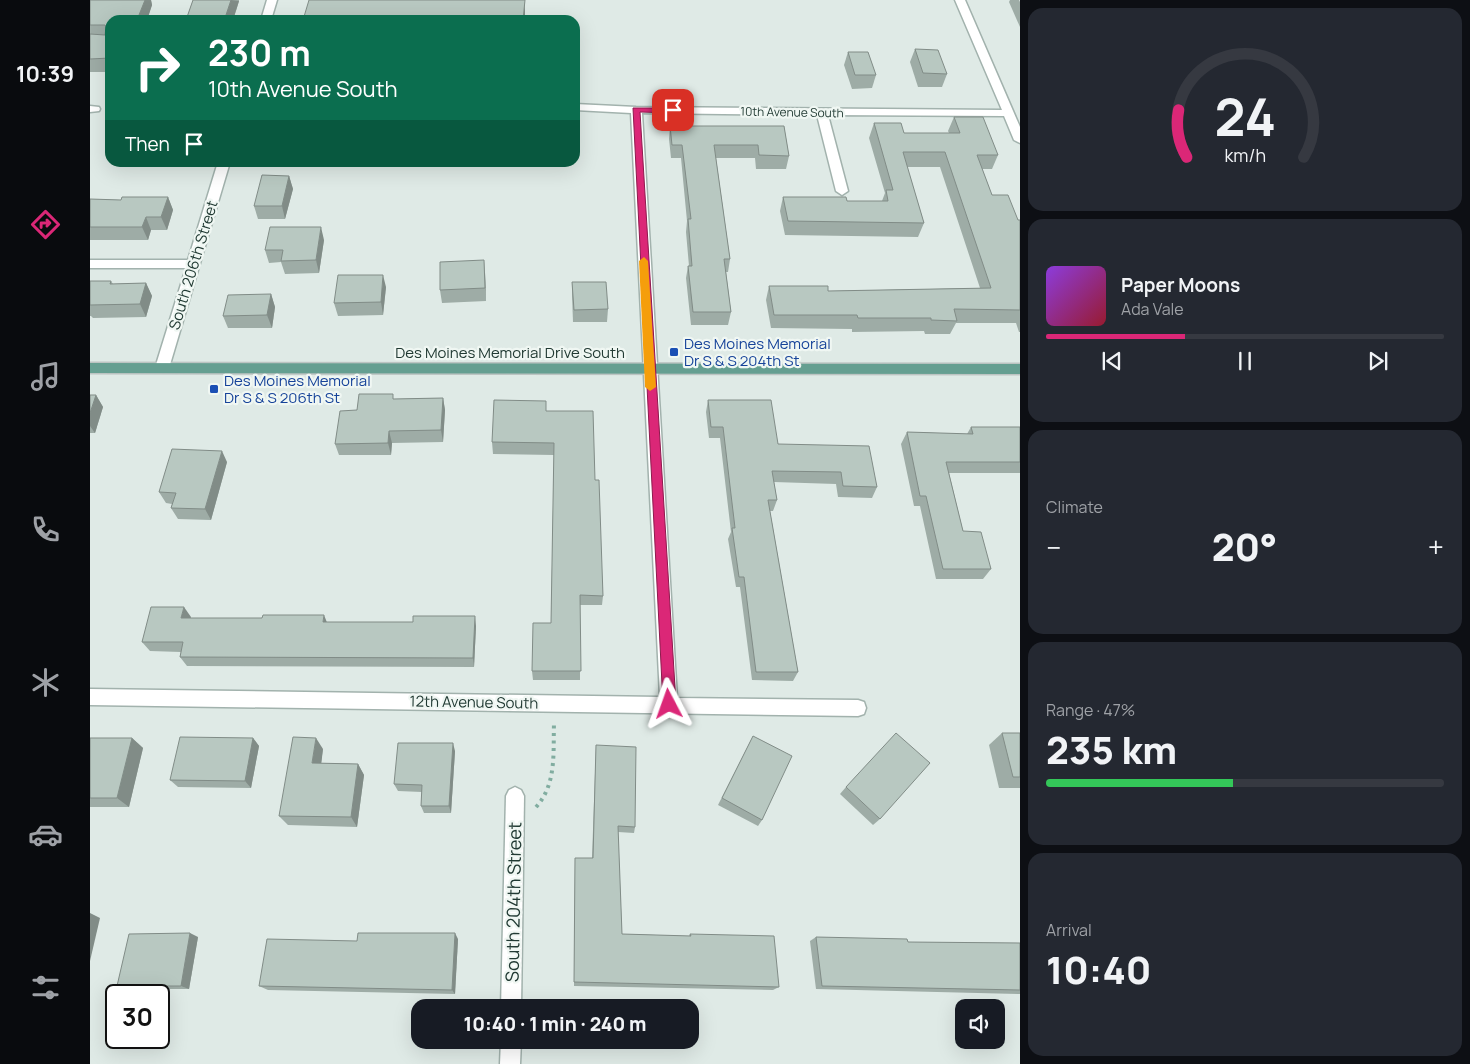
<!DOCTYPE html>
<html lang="en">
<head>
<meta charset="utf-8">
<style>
	body { margin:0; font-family:Manrope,sans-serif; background:#242831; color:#f1f3f6; height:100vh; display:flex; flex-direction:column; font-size:19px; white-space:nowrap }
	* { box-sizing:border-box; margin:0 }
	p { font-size:16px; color:#9ea1a6 }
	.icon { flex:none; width:28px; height:28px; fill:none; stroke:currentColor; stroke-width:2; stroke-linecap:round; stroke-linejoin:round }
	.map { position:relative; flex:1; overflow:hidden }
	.details { display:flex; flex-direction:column; gap:8px; padding:8px; background:#0d0f14; width:450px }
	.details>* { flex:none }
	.hud { position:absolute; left:15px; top:15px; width:475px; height:152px; border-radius:15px; box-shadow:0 5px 20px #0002; background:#0b6e4f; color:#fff; overflow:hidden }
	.fabs { position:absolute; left:865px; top:999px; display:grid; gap:10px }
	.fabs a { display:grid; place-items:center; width:50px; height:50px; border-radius:10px; background:#171b24; box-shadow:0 5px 20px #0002; font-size:25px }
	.speed { position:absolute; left:15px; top:984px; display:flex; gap:10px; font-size:25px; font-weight:700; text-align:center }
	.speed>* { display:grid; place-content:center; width:65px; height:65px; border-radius:50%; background:#171b24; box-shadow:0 5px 20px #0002; line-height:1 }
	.speed .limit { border:2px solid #111; border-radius:8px; background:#fff; color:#111 }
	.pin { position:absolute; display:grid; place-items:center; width:42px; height:42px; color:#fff; margin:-21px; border-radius:10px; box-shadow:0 2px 8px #0006 }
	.me { position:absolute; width:55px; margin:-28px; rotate:356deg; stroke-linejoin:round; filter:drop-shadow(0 0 4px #0008) }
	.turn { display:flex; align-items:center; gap:18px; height:105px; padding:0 20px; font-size:22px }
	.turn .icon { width:65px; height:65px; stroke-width:2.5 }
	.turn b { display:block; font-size:35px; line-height:42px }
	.then { display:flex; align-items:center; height:48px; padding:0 20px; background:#0003; gap:10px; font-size:19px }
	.big { font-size:38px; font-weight:800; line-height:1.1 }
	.details .tile { flex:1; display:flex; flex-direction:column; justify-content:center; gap:8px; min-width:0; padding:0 18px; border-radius:15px; background:#242831 }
	.details .dial { align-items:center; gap:0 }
	.dial svg { height:130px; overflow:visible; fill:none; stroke:#363941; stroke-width:7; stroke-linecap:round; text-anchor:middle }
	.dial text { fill:#f1f3f6; stroke:none }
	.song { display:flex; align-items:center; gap:15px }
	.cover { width:60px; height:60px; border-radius:8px; background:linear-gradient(135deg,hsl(270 70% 55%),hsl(350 70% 35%)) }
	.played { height:5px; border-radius:2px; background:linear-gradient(90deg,#db2777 35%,#363941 35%) }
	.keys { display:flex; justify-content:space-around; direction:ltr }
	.heat { display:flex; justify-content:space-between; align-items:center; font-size:28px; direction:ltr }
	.charge { height:8px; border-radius:4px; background:linear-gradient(90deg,#34c759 47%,#363941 0) }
	.trip { position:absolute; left:321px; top:999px; width:288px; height:50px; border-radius:15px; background:#171b24; box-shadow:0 5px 20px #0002; font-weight:800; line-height:50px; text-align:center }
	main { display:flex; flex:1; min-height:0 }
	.tabs { display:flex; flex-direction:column; width:90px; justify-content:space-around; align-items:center; background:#090b0e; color:#9ea1a6 }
	.tabs .icon { width:35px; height:35px }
	.tabs .on { color:#db2777 }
	.tabs b { font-size:22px; color:#f1f3f6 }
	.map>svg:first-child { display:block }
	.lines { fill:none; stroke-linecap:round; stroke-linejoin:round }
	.minor-casing { stroke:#a2b2ad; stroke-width:3 }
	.major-casing { stroke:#bcc4c2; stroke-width:3 }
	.path { stroke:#81ada0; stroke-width:4; stroke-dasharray:3 4.5; stroke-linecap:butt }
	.minor { fill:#fff; fill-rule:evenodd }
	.major { fill:#659f91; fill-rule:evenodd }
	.wall { fill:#9eaca6 }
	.shaded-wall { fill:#818c87 }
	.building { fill:#b8c8c1; stroke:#818c87 }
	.route { fill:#db2777; stroke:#8e194d }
	.slow { fill:#f59e0b }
	.transit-dot { fill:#1a4fb4; stroke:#f0f7f3; stroke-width:2 }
	.labels { text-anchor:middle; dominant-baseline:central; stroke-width:4.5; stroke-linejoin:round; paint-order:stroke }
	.far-street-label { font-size:12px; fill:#213a33; stroke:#f0f7f3 }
	.street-label { font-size:15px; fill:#213a33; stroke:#f0f7f3 }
	.transit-label { font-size:15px; fill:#164399; stroke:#f0f7f3; text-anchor:start }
	.near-street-label { font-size:18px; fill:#213a33; stroke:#f0f7f3 }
</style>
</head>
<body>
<main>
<nav class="tabs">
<b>10:39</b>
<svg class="icon on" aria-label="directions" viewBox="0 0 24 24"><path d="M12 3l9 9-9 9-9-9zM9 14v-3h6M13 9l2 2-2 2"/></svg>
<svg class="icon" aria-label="music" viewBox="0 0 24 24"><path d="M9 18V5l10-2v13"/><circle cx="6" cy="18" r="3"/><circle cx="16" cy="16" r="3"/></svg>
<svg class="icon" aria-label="phone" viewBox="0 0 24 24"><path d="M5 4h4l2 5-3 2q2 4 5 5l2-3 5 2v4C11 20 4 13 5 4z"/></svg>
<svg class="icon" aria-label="climate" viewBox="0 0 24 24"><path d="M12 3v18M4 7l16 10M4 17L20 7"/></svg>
<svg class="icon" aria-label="car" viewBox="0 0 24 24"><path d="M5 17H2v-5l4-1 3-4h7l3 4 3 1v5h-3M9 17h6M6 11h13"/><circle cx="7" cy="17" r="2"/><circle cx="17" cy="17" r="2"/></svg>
<svg class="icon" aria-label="filters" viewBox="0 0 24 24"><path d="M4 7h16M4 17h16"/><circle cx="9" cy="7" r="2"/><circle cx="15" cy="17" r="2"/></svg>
</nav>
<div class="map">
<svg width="930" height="1064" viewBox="0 0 930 1064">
	<rect width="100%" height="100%" fill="#dfeae6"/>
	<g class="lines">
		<defs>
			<g id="minor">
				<path d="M177,0H187L181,20H171Z"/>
				<path d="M865,0H875L930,127V143L924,140L914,116L738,115L758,191L752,195L746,191L727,115L552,113L587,698L768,700L774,702L776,708L774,714L768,716L0,705V689L570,697L541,113L485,110V104L546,107L912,110Z"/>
				<path d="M0,106L9,107L10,109L9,111L0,112Z"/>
				<path d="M128,162H140L79,368L77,372H67L65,368L96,268H0V260H98Z"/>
				<path d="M425,787L431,790L434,796L431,1008H411L416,796L419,790Z"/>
				<path d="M411,1040H431L430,1064H410Z"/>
			</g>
			<path id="major" d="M0,363L930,364V374L0,373Z"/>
		</defs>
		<use href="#minor" class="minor-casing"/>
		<use href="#major" class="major-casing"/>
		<path class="path" d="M446,807C467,784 463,752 464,723"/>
		<use href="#minor" class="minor"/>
		<use href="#major" class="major"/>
	</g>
	<g class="wall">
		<path d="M0,0H61L62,5L57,20H20V72H0Z"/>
		<path d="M103,0H149V1L143,20H96Z"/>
		<path d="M920,0H929L930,2V27L919,2Z"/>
		<path d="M825,49L857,74L852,87H828L820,62Z"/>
		<path d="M758,52L786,75L782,88L762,89L754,65Z"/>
		<path d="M864,117L908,155L902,169H892L902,195L928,220H930V332H929L926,323H866L860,334H835L834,331L762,332V329L681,328L676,300L679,286L738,291L890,288L850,167H817L834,223L828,237L695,235L690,211L693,197L757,201H792L795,193L779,138L784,123L814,133H859L858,131Z"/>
		<path d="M580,126H694L699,156L696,169H666L665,158H626L640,259L638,272H636L641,312L638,325H601L596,278L598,266H599L596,232L597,221L591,158H581L579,139Z"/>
		<path d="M199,176L203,189L195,219H168L164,206Z"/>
		<path d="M78,197L83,210L77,230H61L58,240H0V199L31,200Z"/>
		<path d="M234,240L229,273L195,274L191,262L179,263L175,250Z"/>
		<path d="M395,273L396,301L352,303L350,290Z"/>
		<path d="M0,281H21L23,284L56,283L62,296L56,317L3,318L1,316H0Z"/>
		<path d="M482,282L518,309L517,322H483L482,295Z"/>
		<path d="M296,287L293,315L248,316L244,303Z"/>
		<path d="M181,294L185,307L182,328H138L133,316Z"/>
		<path d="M0,395H6L13,407L5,433H0Z"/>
		<path d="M353,398L355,410L353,442L302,443L301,455H249L245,444L267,410L304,399Z"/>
		<path d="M618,400L688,444L787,487L782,498L748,497L746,484L684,482L687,500L683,511H680L708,672L703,681L662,680L650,587H646L638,539L641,532L630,438H619L616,412Z"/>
		<path d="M456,411L505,480L513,596L512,605H490V680H443L442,671L461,623L464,455L403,454L402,442Z"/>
		<path d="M881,427H930V473H859L873,531L901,569L893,579H846L830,506H824L811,444L817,432L877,434Z"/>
		<path d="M137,462L121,520L88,519L81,508L82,504L76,503L69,492Z"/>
		<path d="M101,617L100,618L237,622L386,626L384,667L97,666L90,657L91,652L60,651L52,642Z"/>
		<path d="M912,733H930V788H909L899,745Z"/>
		<path d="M663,736L672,820L668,826L628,805Z"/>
		<path d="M0,738H42L53,748L39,807H0Z"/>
		<path d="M163,738L169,746L161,788L88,787L80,780Z"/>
		<path d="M506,745L545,827L544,833L528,832L532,934L599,936L600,934L689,987L683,990L484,986L485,858H502Z"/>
		<path d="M233,749L231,763L268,764L274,775L267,827L198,825L189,816Z"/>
		<path d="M365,751L361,813H334L331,806L332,792L308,791L304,784Z"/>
		<path d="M756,787L790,819L783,825L750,794Z"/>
		<path d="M108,937L99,989H37L27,986Z"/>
		<path d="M726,937L818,942L930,943V994L726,989L720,941Z"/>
		<path d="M368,939L365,994L178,990L169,986L267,941Z"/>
	</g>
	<g class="shaded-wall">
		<path d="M55,0H61L62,5L57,20H47Z"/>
		<path d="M141,0L149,1L143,20H136L135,18Z"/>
		<path d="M435,0V20H433Z"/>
		<path d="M199,176L203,189L195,219L192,206Z"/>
		<path d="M78,197L83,210L77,230L71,217Z"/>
		<path d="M56,217L61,230L58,240L52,227Z"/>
		<path d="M231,227L234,240L229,273L226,260Z"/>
		<path d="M394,260L395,273L396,301L395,288Z"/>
		<path d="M293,275L296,287L293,315L291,302Z"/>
		<path d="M56,283L62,296L56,317L50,304Z"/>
		<path d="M181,294L185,307L182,328L177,315Z"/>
		<path d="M6,395L13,407L5,433L0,426V413Z"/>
		<path d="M353,398L355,410L353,442L351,430Z"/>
		<path d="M299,431L302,443L301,455L298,443Z"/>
		<path d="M132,451L137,462L121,520L115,509Z"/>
		<path d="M94,607L101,617L98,627L91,618Z"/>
		<path d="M234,615L238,625L233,622Z"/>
		<path d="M385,616L386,626L384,667L383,658Z"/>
		<path d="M42,738L53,748L39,807L27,798Z"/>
		<path d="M163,738L169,746L161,788L155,781Z"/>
		<path d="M226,738L233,749L230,774L222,763Z"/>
		<path d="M363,743L365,751L361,813L359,806Z"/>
		<path d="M268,764L274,775L267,827L261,817Z"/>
		<path d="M0,913L10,918L0,961Z"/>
		<path d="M100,933L108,937L99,989L91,986Z"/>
		<path d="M365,933L368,939L365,994L362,990Z"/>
	</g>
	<g class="building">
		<path d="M0,0H55L47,20H20V58L0,59V34L15,35L16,27L15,25H0Z"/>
		<path d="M103,0H141L135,18H127L126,20H96Z"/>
		<path d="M219,0H435L433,20H213Z"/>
		<path d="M825,49L848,50L857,74L833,73Z"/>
		<path d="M758,52H778L786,75H765Z"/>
		<path d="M864,117H893L908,155H887L902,195H918L928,220H930V310L864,309L867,321L841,320V318H768L767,315H684L679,286H738V291L901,288L855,152H813L834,223L698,221L693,197H756L757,201H798L796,190H803L784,123H811L814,133H870Z"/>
		<path d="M580,126H694L699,156L669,155L668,145H624L640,259H634L641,312H603L598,266H602L598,219H601L592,145H582Z"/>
		<path d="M172,175L199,176L192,206H164Z"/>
		<path d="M32,197H78L71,217H56L52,227H0V199L31,200Z"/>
		<path d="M180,227H231L226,260L191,261L193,250H175Z"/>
		<path d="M394,260L395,288L350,290V262Z"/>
		<path d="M248,275H293L291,302L244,303Z"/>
		<path d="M0,281H21L20,284L56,283L50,304L0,305Z"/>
		<path d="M482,282H516L518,309L484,310Z"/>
		<path d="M181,294L177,315L133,316L138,295Z"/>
		<path d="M269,394H303V399L353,398L351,430L299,431L298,443L245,444L250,411L267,410Z"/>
		<path d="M0,395H6L0,413Z"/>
		<path d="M404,400L456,401V411H503L505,480H509L513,596L490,595L491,671H442L443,623H461L464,443L402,442Z"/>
		<path d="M618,400H681L688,444L779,446L787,487L753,486L751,472L682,471L687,500H678L708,672H666L654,577H649L642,528H645L633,427H621Z"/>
		<path d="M881,427H930V462H856L873,531L891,532L901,569H853L836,496H830L817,432L883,434Z"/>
		<path d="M82,449L132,451L115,509L81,508L86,493L69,492Z"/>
		<path d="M61,607H94L91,618H172L173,615H234L233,622H323V616H385L383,658L90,657L93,642H52Z"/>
		<path d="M806,733L840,763L790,819L756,787Z"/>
		<path d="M912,733H930V777H923Z"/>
		<path d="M663,736L702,756L672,820L632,798Z"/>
		<path d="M90,737L163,738L155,781L80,780Z"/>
		<path d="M203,737L226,738L222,763L268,764L261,817L189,816Z"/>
		<path d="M0,738H42L27,798H0Z"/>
		<path d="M308,743H363L359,806H331L332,785L304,784Z"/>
		<path d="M506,745L546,747L545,827L528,826L532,934L601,936L600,934L684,936L689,987L484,982L485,858H503Z"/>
		<path d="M100,933L91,986H27L39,934Z"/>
		<path d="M268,933H365L362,990L169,986L177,939L267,941Z"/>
		<path d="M726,937L817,939L818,942L930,943V990L732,986Z"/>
	</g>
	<path class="route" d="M543,108H583L587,110L583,113L550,112L586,704L584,709L579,710L575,709L573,704Z"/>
	<path class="slow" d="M554,257L558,261L566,387L560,391L555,387L549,261Z"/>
	<g class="transit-dot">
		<rect x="579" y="347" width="10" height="10" rx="2.5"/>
		<rect x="119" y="384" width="10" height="10" rx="2.5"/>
	</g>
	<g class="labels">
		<g class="far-street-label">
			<text transform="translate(702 112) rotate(1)">10th Avenue South</text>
		</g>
		<g class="street-label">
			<text transform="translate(103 265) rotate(-73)">South 206th Street</text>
			<text x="420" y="352">Des Moines Memorial Drive South</text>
			<text transform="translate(384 702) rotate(1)">12th Avenue South</text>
		</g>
		<g class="transit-label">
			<text x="594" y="343">Des Moines Memorial<tspan x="594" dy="17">Dr S &amp; S 204th St</tspan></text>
			<text x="134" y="380">Des Moines Memorial<tspan x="134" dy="17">Dr S &amp; S 206th St</tspan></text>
		</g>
		<g class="near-street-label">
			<text transform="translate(423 902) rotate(-89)">South 204th Street</text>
		</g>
	</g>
</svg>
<div class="fabs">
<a><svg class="icon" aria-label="sound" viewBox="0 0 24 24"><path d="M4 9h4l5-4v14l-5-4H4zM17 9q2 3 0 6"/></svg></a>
</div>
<div class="speed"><div class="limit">30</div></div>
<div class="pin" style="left:583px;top:110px;background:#d93025"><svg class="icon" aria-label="arrive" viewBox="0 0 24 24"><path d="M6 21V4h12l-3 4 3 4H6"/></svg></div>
<svg class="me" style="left:579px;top:704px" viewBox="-20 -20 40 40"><path d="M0-17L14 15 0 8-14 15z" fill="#db2777" stroke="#fff" stroke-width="4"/></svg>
<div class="trip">10:40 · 1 min · 240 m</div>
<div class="hud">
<div class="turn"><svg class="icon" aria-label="right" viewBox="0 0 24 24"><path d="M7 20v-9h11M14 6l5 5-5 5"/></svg><div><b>230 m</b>10th Avenue South</div></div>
<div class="then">Then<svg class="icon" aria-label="arrive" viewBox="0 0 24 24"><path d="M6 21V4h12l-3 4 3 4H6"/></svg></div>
</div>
</div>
<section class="details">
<div class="tile dial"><svg viewBox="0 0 100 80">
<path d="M14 69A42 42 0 1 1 86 69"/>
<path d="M14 69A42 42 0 0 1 9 40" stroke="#db2777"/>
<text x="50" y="56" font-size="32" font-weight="700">24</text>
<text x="50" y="72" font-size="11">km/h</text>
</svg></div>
<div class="tile">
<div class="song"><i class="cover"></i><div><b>Paper Moons</b><p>Ada Vale</p></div></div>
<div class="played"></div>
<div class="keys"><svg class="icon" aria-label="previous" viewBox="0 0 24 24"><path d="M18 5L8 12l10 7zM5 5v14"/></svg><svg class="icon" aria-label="pause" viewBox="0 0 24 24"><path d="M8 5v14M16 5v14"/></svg><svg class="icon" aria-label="next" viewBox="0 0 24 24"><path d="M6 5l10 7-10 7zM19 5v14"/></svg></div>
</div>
<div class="tile"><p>Climate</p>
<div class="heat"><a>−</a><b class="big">20°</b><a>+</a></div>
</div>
<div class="tile"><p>Range · 47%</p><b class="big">235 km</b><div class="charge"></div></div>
<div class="tile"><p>Arrival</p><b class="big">10:40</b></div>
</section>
</main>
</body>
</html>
